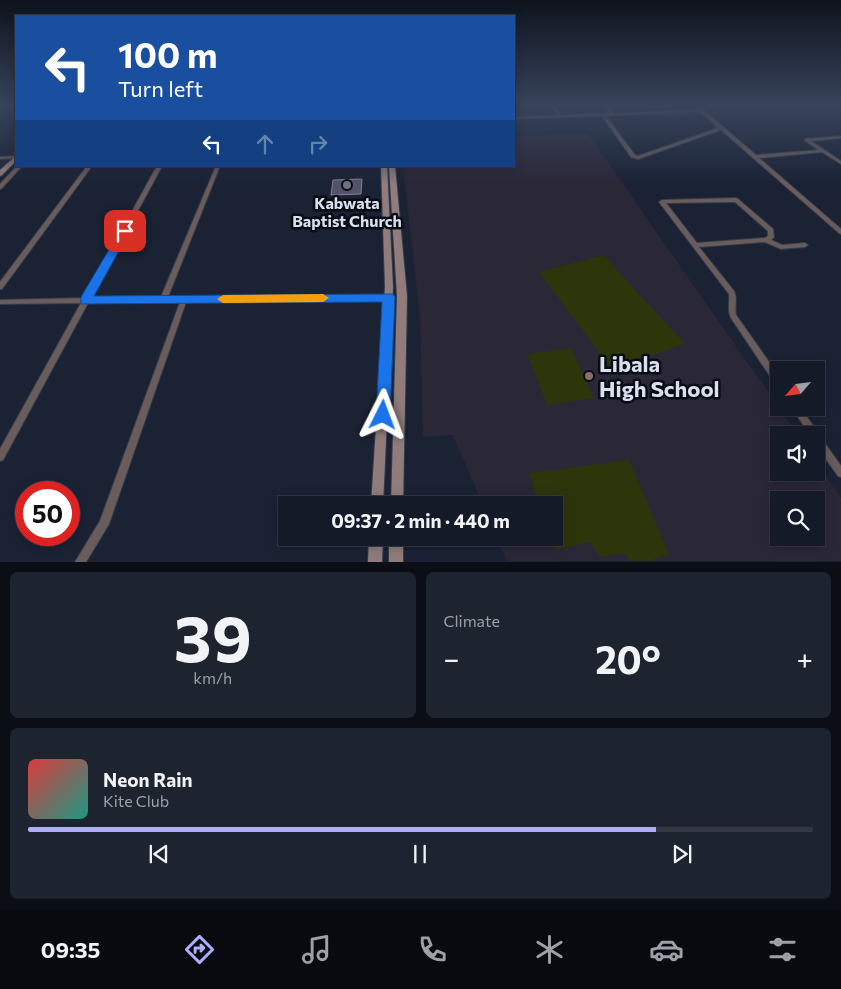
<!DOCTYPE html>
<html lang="en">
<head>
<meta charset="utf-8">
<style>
	body { margin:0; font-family:Commissioner,sans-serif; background:#1d232f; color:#f1f3f6; height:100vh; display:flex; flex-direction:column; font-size:19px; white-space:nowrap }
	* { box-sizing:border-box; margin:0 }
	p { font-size:16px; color:#9da1a7 }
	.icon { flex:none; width:28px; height:28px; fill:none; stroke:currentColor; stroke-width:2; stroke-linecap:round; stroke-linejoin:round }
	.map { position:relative; height:562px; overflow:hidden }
	.panel { display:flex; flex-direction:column; gap:10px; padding:10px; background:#0b0e15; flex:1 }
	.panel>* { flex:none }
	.banner { position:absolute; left:15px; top:15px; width:500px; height:152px; border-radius:0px; box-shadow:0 2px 12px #0003,0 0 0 1px #333844; background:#1a4fa0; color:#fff; overflow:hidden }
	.needle { width:32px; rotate:242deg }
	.controls { position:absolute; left:770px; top:361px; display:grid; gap:10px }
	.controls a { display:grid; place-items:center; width:55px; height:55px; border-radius:0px; background:#141a27; box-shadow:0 2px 12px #0003,0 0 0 1px #333844; font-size:25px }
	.speed { position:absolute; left:15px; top:481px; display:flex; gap:10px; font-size:25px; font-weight:700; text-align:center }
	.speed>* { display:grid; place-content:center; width:65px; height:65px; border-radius:50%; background:#141a27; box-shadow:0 2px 12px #0003,0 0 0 1px #333844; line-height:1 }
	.speed .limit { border:8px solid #d22; background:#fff; color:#111 }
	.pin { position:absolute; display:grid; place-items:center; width:42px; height:42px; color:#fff; margin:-21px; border-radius:10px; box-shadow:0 2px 8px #0006 }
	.me { position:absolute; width:55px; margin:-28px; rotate:3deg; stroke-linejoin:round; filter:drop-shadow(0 0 4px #0008) }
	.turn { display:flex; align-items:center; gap:18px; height:105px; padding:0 20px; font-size:22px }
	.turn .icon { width:65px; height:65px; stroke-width:2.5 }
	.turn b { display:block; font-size:35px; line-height:42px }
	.lanes { display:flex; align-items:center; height:48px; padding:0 20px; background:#0003; justify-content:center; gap:25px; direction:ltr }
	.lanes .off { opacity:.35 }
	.big { font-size:38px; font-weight:700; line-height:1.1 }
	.panel .tile { flex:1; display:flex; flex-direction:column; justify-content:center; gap:8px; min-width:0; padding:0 18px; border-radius:8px; background:#1d232f }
	.panel .dial { align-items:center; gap:0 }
	.dial b { font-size:65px; line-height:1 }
	.song { display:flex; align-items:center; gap:15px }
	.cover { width:60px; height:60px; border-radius:8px; background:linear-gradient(135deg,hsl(0 70% 55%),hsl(170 70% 35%)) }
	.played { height:5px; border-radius:2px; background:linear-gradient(90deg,#afaefa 80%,#333844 80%) }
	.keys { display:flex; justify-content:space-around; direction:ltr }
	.heat { display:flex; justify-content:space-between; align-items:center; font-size:28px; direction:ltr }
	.panel .tiles { flex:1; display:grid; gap:10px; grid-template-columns:1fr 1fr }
	.tile:last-child { grid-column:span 2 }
	.trip { position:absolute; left:278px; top:496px; width:285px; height:50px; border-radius:0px; background:#141a27; box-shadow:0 2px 12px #0003,0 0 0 1px #333844; font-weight:700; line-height:50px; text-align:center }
	.dock { display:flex; height:80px; justify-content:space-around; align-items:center; background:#080a10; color:#9da1a7 }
	.dock .icon { width:35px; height:35px }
	.dock .selected { color:#afaefa }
	.dock b { font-size:22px; color:#f1f3f6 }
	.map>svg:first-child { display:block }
	.education { fill:#2a2737; fill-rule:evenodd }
	.green { fill:#2d350b }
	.building { fill:#535269; stroke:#83839b }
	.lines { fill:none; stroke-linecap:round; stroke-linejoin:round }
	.minor-casing { stroke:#353d4e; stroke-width:2 }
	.secondary-casing { stroke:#353d4e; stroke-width:2 }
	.minor { fill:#695c5b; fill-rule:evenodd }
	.secondary { fill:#907c7b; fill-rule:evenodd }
	.route { fill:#1a73e8; stroke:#114b97 }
	.slow { fill:#f59e0b }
	.worship-dot { fill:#6b7280; stroke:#080c14; stroke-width:2 }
	.education-dot { fill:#8d6e63; stroke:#080c14; stroke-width:2 }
	.labels { text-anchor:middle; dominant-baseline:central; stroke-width:5; stroke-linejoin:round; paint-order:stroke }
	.far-poi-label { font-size:16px; font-weight:bold; fill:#dae0ed; stroke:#080c14 }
	.near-poi-label { font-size:22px; font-weight:bold; fill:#dae0ed; stroke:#080c14; text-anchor:start }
</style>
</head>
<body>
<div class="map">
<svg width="841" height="562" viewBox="0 0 841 562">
	<rect width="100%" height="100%" fill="#1a2234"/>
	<path class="education" d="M588,134L798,435H779V472H816V462L841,498V561H507L497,538H554V505H483L453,435L423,437L420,318L403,166H514V136ZM779,500H816V538H779Z"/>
	<g class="green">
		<path d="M603,255L685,344L611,368L539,272Z"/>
		<path d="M571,348L594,398L547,405L527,354Z"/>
		<path d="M629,460L669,554L649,561H631L624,553L600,557L590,542L555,550L550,538H554V505H539L529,473Z"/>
	</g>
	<path class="building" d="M362,179L361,194L331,195L333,180Z"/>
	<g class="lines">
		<defs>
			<g id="minor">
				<path d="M551,106H555L561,115L609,113L603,106H607L613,113L698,110L694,106H699L756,155L819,150L805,141V139L841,136V138L811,141L841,161V164L822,152L759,158L841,229V234L839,233L721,130L638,159L631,157L602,116L514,119V117L557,115ZM701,112L718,128L638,156L635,155L606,116Z"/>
				<path d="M16,156V158L0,159V157Z"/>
				<path d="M17,166H22L2,188L0,189V184Z"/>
				<path d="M87,166H92L2,289H0V282Z"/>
				<path d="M157,166H162L91,298L161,297L216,166H220L168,297L389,295H391L392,297L391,299H389L186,302L109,524L86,562H75L100,521L180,302L88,303L3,460L0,461V449L81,303L0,304V300L84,298Z"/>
				<path d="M736,198L738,199L773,229L774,237L771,240L782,245L805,243L808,245L805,247L781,249L765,242L699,247L734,291C738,299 734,307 736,315L779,376V386L776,385L731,318C727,310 730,302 729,294L659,202L662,200ZM735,202L768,231V236L765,238L697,243L666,203Z"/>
				<path d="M792,408H800L818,432L819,435L841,466V477L838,476L816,445V435H810Z"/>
			</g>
			<g id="secondary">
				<path d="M16,156V161L2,175L0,176V170Z"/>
				<path d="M381,166H387L393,287L383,505H371L385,287Z"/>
				<path d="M389,166H395L407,296L403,505H391L397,296Z"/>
				<path d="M369,538H383L382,562H368Z"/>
				<rect x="389" y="538" width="14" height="24"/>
			</g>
		</defs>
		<use href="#minor" class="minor-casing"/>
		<use href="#secondary" class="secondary-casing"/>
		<use href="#minor" class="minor"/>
		<use href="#secondary" class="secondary"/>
	</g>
	<linearGradient id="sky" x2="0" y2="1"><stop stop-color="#0e131d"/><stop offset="0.57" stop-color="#38445c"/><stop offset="1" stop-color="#38445c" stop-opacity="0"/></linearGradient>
	<rect width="841" height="185" fill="url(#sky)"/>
	<path class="route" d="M125,228L130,231L94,296L393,294L395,297L390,415L388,420L383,421L378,420L376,415L382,302L81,304V297L120,231Z"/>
	<path class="slow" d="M323,294L329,298L323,302L223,303L217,299L223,295Z"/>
	<circle class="worship-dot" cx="347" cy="185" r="5"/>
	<circle class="education-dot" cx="589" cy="376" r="5"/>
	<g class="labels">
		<g class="far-poi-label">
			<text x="347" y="202">Kabwata<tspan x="347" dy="18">Baptist Church</tspan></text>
		</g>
		<g class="near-poi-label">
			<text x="599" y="363">Libala<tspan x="599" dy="25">High School</tspan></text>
		</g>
	</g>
</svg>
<div class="controls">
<a><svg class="needle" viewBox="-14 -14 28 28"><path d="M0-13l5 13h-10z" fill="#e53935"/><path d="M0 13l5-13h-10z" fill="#9da1a7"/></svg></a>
<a><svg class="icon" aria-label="sound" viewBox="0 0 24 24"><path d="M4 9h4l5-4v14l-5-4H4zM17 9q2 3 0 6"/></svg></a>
<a><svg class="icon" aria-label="search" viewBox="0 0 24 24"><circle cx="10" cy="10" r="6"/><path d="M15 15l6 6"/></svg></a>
</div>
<div class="speed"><div class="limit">50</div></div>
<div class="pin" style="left:125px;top:231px;background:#d93025"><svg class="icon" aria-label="arrive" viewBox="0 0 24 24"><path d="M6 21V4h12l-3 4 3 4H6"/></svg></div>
<svg class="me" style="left:383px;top:415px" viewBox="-20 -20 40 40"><path d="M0-17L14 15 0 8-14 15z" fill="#1a73e8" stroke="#fff" stroke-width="4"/></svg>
<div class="trip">09:37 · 2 min · 440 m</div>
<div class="banner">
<div class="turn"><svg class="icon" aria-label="left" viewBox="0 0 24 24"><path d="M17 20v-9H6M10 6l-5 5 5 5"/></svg><div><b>100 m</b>Turn left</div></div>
<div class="lanes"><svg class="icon" aria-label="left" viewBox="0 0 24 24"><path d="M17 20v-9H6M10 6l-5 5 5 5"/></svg><svg class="icon off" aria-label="ahead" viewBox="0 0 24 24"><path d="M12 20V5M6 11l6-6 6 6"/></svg><svg class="icon off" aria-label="right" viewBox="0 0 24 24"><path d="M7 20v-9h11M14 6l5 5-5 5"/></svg></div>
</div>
</div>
<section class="panel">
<div class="tiles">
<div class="tile dial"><b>39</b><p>km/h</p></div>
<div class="tile"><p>Climate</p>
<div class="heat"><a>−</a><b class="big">20°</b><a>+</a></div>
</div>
<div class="tile">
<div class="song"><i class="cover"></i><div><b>Neon Rain</b><p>Kite Club</p></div></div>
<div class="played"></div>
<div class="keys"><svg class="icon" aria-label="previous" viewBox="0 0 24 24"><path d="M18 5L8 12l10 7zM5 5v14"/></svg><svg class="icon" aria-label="pause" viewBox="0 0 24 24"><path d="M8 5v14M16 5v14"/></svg><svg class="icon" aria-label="next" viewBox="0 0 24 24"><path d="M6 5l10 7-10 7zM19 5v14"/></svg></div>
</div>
</div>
</section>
<nav class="dock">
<b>09:35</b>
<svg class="icon selected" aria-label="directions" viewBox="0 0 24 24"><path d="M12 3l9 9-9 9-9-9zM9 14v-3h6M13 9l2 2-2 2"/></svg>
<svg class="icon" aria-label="music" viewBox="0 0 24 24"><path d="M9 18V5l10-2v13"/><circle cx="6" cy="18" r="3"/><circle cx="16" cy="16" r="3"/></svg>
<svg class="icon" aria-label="phone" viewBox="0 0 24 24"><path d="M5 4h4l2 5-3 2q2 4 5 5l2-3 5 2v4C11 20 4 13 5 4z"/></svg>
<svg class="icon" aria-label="climate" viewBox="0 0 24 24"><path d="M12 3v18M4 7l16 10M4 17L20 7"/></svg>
<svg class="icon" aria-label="car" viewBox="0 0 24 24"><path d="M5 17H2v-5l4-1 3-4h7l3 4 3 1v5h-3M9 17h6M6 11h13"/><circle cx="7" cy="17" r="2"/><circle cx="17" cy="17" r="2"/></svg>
<svg class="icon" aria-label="filters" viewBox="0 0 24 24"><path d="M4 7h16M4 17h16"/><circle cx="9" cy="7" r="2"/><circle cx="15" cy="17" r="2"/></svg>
</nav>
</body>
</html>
